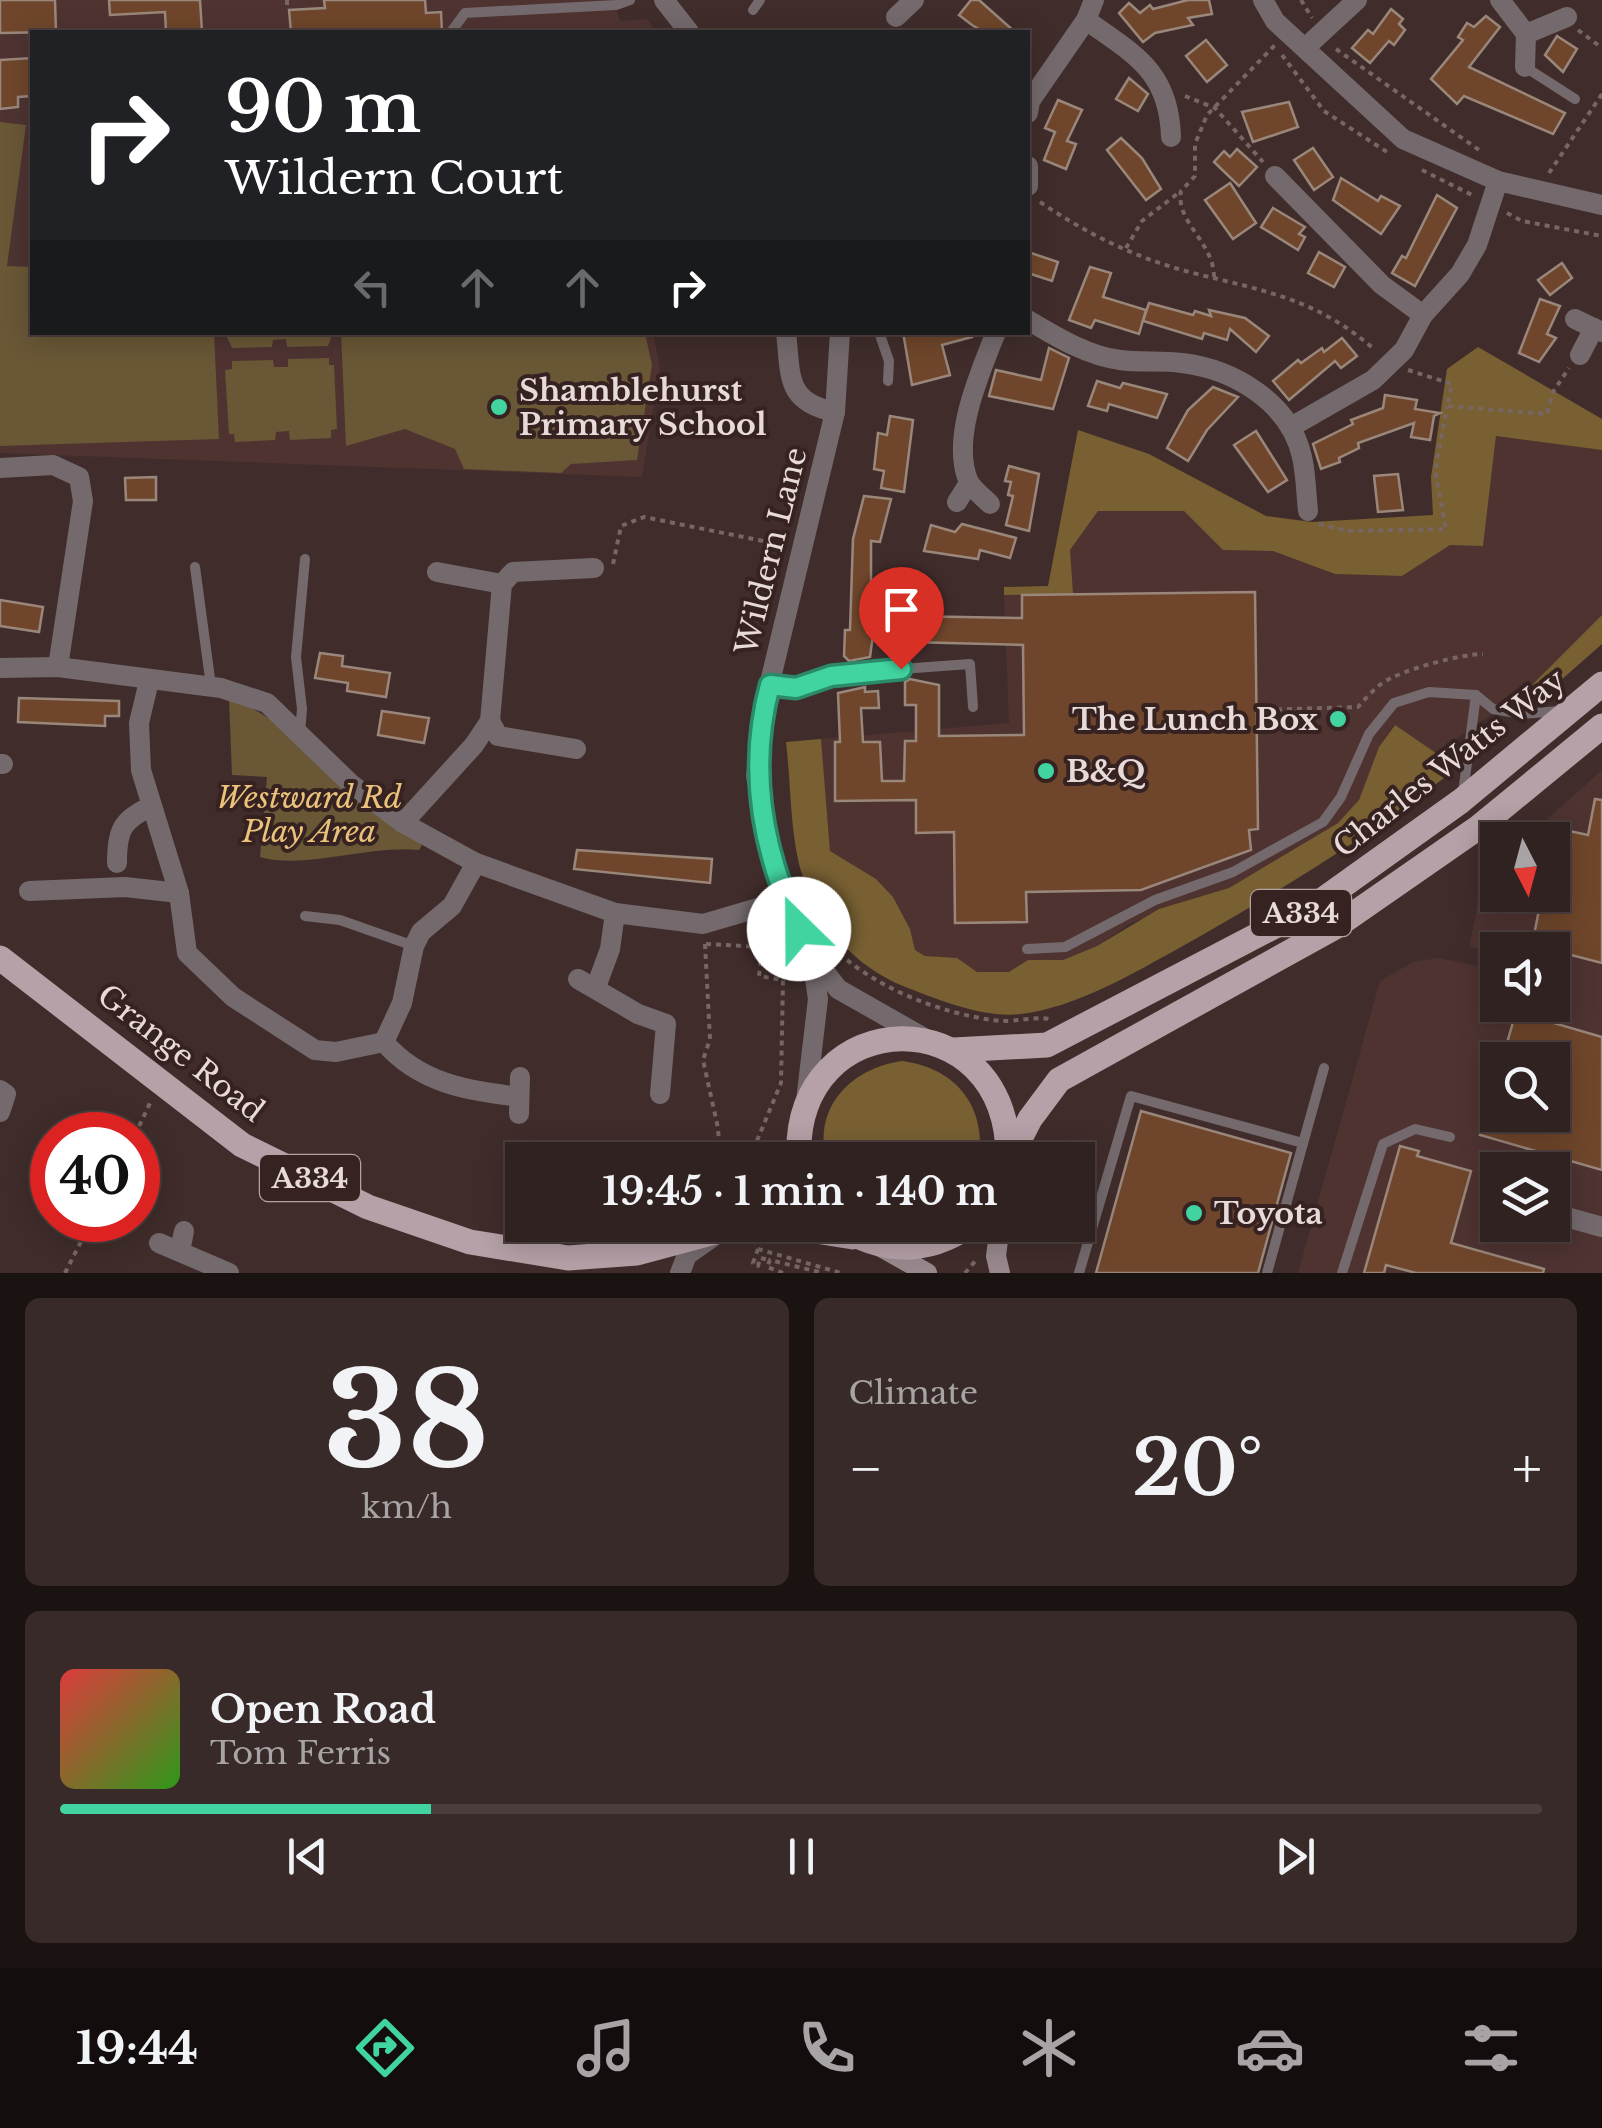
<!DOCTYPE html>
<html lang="en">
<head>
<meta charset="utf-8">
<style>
	body { margin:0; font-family:"Libre Baskerville",serif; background:#382a29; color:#f1f3f6; height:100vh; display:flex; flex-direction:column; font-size:38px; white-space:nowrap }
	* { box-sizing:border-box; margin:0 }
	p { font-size:32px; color:#a8a4a5 }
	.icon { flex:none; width:55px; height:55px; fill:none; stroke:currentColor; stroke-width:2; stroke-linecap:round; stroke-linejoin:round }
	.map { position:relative; height:1273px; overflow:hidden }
	.side { display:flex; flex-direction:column; gap:25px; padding:25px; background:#1a1312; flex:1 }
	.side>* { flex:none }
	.hud { position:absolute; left:30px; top:30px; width:1000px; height:305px; border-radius:0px; box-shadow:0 5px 25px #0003,0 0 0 2px #4b3f3e; background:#202124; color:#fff; overflow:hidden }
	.needle { width:65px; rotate:174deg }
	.fabs { position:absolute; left:1480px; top:822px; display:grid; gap:20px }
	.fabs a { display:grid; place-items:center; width:90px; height:90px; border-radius:0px; background:#302220; box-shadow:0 5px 25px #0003,0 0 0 2px #4b3f3e; font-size:50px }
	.speed { position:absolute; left:30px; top:1112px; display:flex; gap:20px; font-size:50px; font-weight:700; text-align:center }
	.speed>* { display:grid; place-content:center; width:130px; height:130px; border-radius:50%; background:#302220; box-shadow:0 5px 25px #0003,0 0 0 2px #4b3f3e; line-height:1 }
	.speed .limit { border:15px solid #d22; background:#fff; color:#111 }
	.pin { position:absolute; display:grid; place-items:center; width:85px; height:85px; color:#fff; margin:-102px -42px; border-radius:50% 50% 50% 0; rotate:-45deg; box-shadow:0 0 10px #0007 }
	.pin .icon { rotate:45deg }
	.me { position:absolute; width:110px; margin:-55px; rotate:337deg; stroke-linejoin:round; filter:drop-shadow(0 0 8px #0008) }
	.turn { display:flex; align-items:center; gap:35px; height:210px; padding:0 30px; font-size:45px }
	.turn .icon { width:130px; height:130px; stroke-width:2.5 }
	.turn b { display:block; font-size:70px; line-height:85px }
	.lanes { display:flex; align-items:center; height:95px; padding:0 30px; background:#0003; justify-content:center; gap:50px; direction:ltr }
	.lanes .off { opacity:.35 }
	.big { font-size:75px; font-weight:700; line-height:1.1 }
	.side .card { flex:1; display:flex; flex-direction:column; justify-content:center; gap:15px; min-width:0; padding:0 35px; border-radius:15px; background:#382a29 }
	.side .dial { align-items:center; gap:0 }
	.dial b { font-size:130px; line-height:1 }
	.song { display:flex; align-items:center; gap:30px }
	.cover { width:120px; height:120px; border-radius:15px; background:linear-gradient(135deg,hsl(0 70% 55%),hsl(110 70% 35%)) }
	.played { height:10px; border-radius:5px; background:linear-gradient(90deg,#41d4a1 25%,#4b3f3e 25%) }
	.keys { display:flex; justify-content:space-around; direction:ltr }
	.heat { display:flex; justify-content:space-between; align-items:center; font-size:55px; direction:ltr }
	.side .tiles { flex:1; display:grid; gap:25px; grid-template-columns:1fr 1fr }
	.card:last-child { grid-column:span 2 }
	.trip { position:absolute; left:505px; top:1142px; width:590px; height:100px; border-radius:0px; background:#302220; box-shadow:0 5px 25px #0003,0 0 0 2px #4b3f3e; font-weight:700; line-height:100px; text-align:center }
	.dock { display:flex; height:160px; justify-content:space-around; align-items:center; background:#130e0d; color:#a8a4a5 }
	.dock .icon { width:70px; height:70px }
	.dock .on { color:#41d4a1 }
	.dock b { font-size:45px; color:#f1f3f6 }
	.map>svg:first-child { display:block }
	.built { fill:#4e3331; fill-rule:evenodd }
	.green { fill:#695736 }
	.forest { fill:#786033 }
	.building { fill:#6f462b; stroke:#9a877b; stroke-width:2.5 }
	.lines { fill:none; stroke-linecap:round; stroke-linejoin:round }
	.path { stroke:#776664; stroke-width:4; stroke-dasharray:5 5; stroke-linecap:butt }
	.service { stroke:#746a6d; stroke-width:10 }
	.minor { stroke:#746a6d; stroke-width:20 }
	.tertiary { stroke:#746a6d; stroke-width:20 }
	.secondary { stroke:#99898e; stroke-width:20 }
	.primary { stroke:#b5a1a7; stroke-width:25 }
	.route-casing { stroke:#2a8a69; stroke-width:25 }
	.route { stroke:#41d4a1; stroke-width:18 }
	.poi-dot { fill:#41d4a1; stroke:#362321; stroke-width:4 }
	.labels { text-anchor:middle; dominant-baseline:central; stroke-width:8; stroke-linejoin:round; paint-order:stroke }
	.shield { fill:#362321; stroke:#b2a3a2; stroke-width:2.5 }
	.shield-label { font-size:28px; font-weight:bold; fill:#e7dad9 }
	.poi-label { font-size:30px; font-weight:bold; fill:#e7dad9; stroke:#362321; text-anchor:start }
	.street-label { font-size:30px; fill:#e7dad9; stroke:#362321 }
	.park-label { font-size:30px; font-style:italic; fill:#eac27c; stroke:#362321 }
</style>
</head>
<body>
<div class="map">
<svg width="1602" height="1273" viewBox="0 0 1602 1273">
	<rect width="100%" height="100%" fill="#402d2b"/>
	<g class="built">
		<path d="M0,0H614L620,21L647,19L656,32H32V332L653,333L660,368L642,477L0,453Z"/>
		<path d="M1496,436L1602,450V615L1529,688L1436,753L1394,725L1379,747L1359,800L1338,823L1229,888L1131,923L1097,946L1063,960H1028L1009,972H977L957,959L926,956L915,950L910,929L893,897L876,879L830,851L821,739L1009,723L1004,595L1072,594L1070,550L1098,511H1184L1223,550L1273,551L1335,574L1402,576L1450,544L1483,546Z"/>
		<path d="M1602,770V1273H1298L1380,981L1413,962L1438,958L1497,970L1498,1005H1552V950L1497,953L1469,947L1484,875L1497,864L1498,895H1552V840H1524ZM1498,1060H1552V1115H1498ZM1498,1170H1552V1225H1498Z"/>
	</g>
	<g class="green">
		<path d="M0,122L26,125L7,266L32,267V332L214,333L219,439L0,446Z"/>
		<path d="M333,332L328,346L287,347L286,339L273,340L272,347L232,348L225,333Z"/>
		<path d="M341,333H645L652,365L637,460L571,464L561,473L464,469L455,449L405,429L346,446Z"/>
		<path d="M329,358V365H334L337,429L331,430V438L290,440L289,431L276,432L275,440L235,442L234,434H229L225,370L232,369V361L273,360L274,367H288V359Z"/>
		<path d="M229,698C289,717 363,806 422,845L419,850C368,845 304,870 260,857L267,777L232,775Z"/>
	</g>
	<g class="forest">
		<path d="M1478,347L1602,419V450L1496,436L1483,546L1450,545L1402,576L1335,574L1273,551L1223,550L1184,511H1098L1070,550L1073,594L1004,595V587L1048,586L1078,430L1149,454L1266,516L1312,522L1433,515L1431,477L1447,369Z"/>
		<path d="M1602,615V644L1561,680L1529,688Z"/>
		<path d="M1395,725L1436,753L1444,778C1360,842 1273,895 1181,947C1132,974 1077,1007 1021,1014C985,1019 936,999 903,986C856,967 819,926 803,877C790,840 791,782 786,742L821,739L830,851L876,879L893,897L910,929L915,950L925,956L957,958L977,972H1009L1028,960H1063L1097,946L1159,909L1229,888L1338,823L1359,800L1379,747Z"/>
		<path d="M902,1061C956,1068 986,1106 979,1160H826C813,1106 852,1068 902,1061Z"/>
	</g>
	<g class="building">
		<path d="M0,0H55L56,32L0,33Z"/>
		<path d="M109,0H200L202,32H166L165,12L110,15Z"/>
		<path d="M324,0H425L426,13L441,12L442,32H291L289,10L325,8Z"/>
		<path d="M971,0H979L1015,32H984L972,25L959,15Z"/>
		<path d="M1188,0H1209L1212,14L1188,18L1193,25L1155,33L1143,42L1119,13L1129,3L1140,13L1150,5L1153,9Z"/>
		<path d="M1391,9L1403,19L1399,24L1405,30L1394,45L1389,41L1370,63L1352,48L1368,30L1373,34Z"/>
		<path d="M1486,16L1500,27L1469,67L1565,113L1553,134L1464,96L1457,104L1431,79L1463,40L1458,37L1467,23L1474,27Z"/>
		<path d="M1557,36L1577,49L1563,72L1545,55Z"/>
		<path d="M1206,40L1227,65L1207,82L1186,56Z"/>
		<path d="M32,58V96L18,97V107L0,109V60Z"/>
		<path d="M1129,78L1148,94L1138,111L1116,99Z"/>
		<path d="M1058,100L1082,110L1067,141L1076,144L1066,169L1044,160L1055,132L1045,128Z"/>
		<path d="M1289,102L1298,127L1253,142L1242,112Z"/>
		<path d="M1121,138L1142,158L1161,189L1146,200L1107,150Z"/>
		<path d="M1313,148L1333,177L1314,190L1294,160Z"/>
		<path d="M1237,149L1257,167L1239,186L1214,162L1224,151L1230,157Z"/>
		<path d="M1341,178L1378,201L1381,196L1400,206L1381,234L1333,200Z"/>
		<path d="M1230,183L1256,223L1233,239L1205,200Z"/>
		<path d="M1437,195L1457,208L1415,286L1392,273L1402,256L1406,258Z"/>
		<path d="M1273,208L1305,227L1299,234L1305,237L1298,250L1261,227Z"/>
		<path d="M1028,252L1058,262L1052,281L1028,273Z"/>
		<path d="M1319,252L1345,267L1334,287L1308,273Z"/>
		<path d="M1562,263L1572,278L1550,295L1538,280Z"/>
		<path d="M1090,267L1111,273L1103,297L1146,310L1139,334L1095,320L1091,328L1069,320Z"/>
		<path d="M1540,299L1560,306L1547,334L1556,338L1539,362L1519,353Z"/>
		<path d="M1149,303L1193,315L1195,311L1211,316L1209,310L1245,318L1269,336L1256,352L1230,329L1227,340L1204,333L1202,339L1143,321Z"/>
		<path d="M903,332H972V337L942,345L950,375L912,385Z"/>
		<path d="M1342,338L1357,356L1341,368L1335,361L1289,400L1273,381L1298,360L1301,363L1322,348L1324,352Z"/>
		<path d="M1049,348L1069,358L1053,409L989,396L996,370L1041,380Z"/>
		<path d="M1097,381L1120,388L1123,383L1167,394L1157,418L1109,404L1107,411L1088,406Z"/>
		<path d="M1213,387L1238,397L1207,430L1188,461L1167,448L1188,410Z"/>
		<path d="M1385,395L1417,400L1415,409L1440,413L1434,416L1430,440L1411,437L1414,423L1358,443L1359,448L1339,458L1340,462L1321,469L1313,444L1353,424L1351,420L1383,408Z"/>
		<path d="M890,416L913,420L904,492L881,488L884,471L874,469L878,433L887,435Z"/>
		<path d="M1256,431L1287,480L1268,492L1234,445Z"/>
		<path d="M1009,466L1039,474L1029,531L1006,525L1013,496L1008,495L1011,482L1005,481Z"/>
		<path d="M1398,474L1403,510L1378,512L1374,476Z"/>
		<path d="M156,477V500H126L125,478Z"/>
		<path d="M864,496L891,499L880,542L871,541V589L879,590L870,657L849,661L844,656L845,630H850L853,539Z"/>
		<path d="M962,524L1016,538L1010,558L980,550L978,559L924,551L931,525L955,532Z"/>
		<path d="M1255,592L1258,829L1249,830L1251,850L1141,890L1026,892L1027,922L955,923L954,832L916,833V800L835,801V742H840L838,693L865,687V692L878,691L879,708H861L863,742H880L882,781H904L905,741H916V705H905V682L910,679L939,685V736L1024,735L1023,645L909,642V616L1022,618V595Z"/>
		<path d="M0,600L43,607L39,632L0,626Z"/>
		<path d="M320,653L343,656L342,666L390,673L386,697L347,691L348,683L315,678Z"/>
		<path d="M19,698L119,701V716H105V726L18,722Z"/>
		<path d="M382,711L429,718L424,743L378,735Z"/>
		<path d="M1595,799L1602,800V963L1552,950H1531L1542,895H1552L1565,830L1588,835Z"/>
		<path d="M577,850L712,859L710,883L574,869Z"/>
		<path d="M1516,1012L1602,1037V1170L1480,1135L1494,1088H1498V1115H1552V1060H1502Z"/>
		<path d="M1141,1111L1291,1153L1258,1273H1096Z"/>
		<path d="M1400,1146L1419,1151L1417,1156L1471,1171L1451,1243L1544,1269L1543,1273H1416L1386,1265L1384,1273H1364Z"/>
	</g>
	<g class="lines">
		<g class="path">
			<path d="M287,0V5"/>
			<path d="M1301,0L1312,18"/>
			<path d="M1578,30L1602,48"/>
			<path d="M1336,49L1479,150"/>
			<path d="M1282,55L1324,111L1387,152"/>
			<path d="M1185,96L1215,108L1263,162"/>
			<path d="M1422,170L1472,195"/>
			<path d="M1549,173L1602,94"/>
			<path d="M1040,202C1087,234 1138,259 1193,273C1265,291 1317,299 1375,350"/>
			<path d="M1507,213L1522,221L1602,236"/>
			<path d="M1126,248L1142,221L1181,191"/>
			<path d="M1214,277C1214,242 1175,222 1181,191L1195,176V144L1207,115L1275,45"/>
			<path d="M1408,370L1452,384L1447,406L1547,414L1553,392L1569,368"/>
			<path d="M1319,524L1348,531L1446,529L1435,471L1447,407"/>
			<path d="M613,564L621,526L644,517L783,545"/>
			<path d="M1257,710L1358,707C1365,699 1373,690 1381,684C1400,670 1461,654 1483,654"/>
			<path d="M705,944L710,1039L703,1060L718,1128L720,1160"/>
			<path d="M706,944L762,947L759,976L783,980L781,1083L749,1160"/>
			<path d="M832,947C875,988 940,1014 1000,1021C1016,1022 1040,1015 1052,1020"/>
			<path d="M135,1135L150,1103"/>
			<path d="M733,1160L736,1154L740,1160"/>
			<path d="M756,1239L758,1249L841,1273"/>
			<path d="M758,1249L753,1263L758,1266L760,1258L770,1260"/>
			<path d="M65,1273L92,1220"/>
			<path d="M783,1273L767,1267L770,1260L823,1273"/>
			<path d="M965,1273L978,1258"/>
		</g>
		<g class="service">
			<path d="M753,10L760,0"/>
			<path d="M451,32L465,13L616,5L630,0"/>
			<path d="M1525,67L1575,99"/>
			<path d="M879,332L889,361L888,381"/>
			<path d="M195,567L211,686"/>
			<path d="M901,669L970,664L973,707"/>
			<path d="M300,733L302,709L296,657L305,559"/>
			<path d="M1463,793L1476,695"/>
			<path d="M305,916L340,920L414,946"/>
			<path d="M1027,949L1065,947L1155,900L1233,872L1323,822L1341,797L1369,734L1394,703L1429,692L1476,695L1493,709L1522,714L1560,711"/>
			<path d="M1079,1273L1131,1096L1303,1143"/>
			<path d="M1267,1273L1324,1068"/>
			<path d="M1342,1273L1383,1144L1415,1129L1450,1137"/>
		</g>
		<g class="minor">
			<path d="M1500,0L1526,34"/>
			<path d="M896,17L914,0"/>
			<path d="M1086,20C1135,55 1169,71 1171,137"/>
			<path d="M1305,48L1357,0"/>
			<path d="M1525,67L1526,34L1567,17"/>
			<path d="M1028,113L1030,101L1086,20L1094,0"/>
			<path d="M1028,166V186"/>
			<path d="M1275,176L1382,285L1423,315"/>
			<path d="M1575,319L1602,332"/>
			<path d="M1028,320C1055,336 1087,356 1120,360C1140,363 1161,360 1182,363C1233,369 1290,402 1302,457C1306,474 1306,493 1308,511"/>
			<path d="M786,332C791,376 785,402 835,412"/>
			<path d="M1580,355L1594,328"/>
			<path d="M1291,427L1373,380L1404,350L1423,315L1460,274L1477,245L1498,181"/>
			<path d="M0,468L53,465L79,477L83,501L58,667"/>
			<path d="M957,502L969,483"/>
			<path d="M990,504C983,497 972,489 968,480C951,437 980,373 996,332"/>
			<path d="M437,572L502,584"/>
			<path d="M0,668L58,667L221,688L267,703L351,784L403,823L476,863L615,913L703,924L785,900"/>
			<path d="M149,681L139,723L141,770L179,893L187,953L233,997L315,1050L336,1052L384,1042"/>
			<path d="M769,685L796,688L831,677L901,669"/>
			<path d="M490,721L498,736L576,749"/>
			<path d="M0,764H3"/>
			<path d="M403,823L474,745L490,721L502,584L513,572L594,568"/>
			<path d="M117,863C117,832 121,820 150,807"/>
			<path d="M476,863L452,906L421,932L414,946L402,1003L384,1042C420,1084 467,1090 519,1097"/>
			<path d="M29,891L125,887L179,893"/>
			<path d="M578,979L638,1014L666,1024L660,1094"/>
			<path d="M596,987L610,949L615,913"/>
			<path d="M0,1090L6,1094L0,1112"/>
			<path d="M519,1114L520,1077"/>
			<path d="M1552,1213L1602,1227"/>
			<path d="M159,1243L229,1273"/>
			<path d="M180,1251L184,1231"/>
			<path d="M680,1273L687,1255L714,1236"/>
		</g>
		<g class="tertiary">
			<path d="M664,0L689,32"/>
			<path d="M1263,0L1275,21L1403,139L1498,181L1602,205"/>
			<path d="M840,332L835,412L763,711L756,776L774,866L811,953L838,989L926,1039"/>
			<path d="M806,1101L818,999L812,959"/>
		</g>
		<g class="secondary">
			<path d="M1000,1225L996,1256L1000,1273"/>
			<path d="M881,1247L927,1273"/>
		</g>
		<g class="primary">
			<path d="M0,958L242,1145L368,1207L470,1242L568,1258L637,1253L741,1225"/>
			<path d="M954,1050L1047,1045L1317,904L1461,801L1602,684"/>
			<path d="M799,1160C791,1001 1010,996 1008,1159"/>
			<path d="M1009,1160L1030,1119L1059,1080L1335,927L1479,827L1602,726"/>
			<path d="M778,1225L853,1237"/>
			<path d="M838,1225C881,1254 927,1255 970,1225"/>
		</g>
	</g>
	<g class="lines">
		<defs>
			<path id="route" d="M799,929C762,851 747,770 770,685L796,688L831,676L901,669"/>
		</defs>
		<use href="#route" class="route-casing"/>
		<use href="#route" class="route"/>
	</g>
	<g class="poi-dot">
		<circle cx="499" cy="407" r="10"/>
		<circle cx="1338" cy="719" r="10"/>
		<circle cx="1046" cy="771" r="10"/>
		<circle cx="1194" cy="1213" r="10"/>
	</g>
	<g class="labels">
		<g class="shield">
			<rect x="1251" y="890" width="100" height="46" rx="8"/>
			<rect x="260" y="1155" width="100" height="46" rx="8"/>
		</g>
		<g class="shield-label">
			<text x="1301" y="913">A334</text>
			<text x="310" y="1178">A334</text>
		</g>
		<g class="poi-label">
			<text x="519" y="390">Shamblehurst<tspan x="519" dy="34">Primary School</tspan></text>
			<text x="1318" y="719" text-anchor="end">The Lunch Box</text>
			<text x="1066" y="771">B&amp;Q</text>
			<text x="1214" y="1213">Toyota</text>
		</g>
		<g class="street-label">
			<text transform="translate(771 551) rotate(-76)">Wildern Lane</text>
			<text transform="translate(1449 763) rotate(-38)">Charles Watts Way</text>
			<text transform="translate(181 1053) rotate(38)">Grange Road</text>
		</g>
		<g class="park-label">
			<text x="309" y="797">Westward Rd<tspan x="309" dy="34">Play Area</tspan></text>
		</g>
	</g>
</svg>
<div class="fabs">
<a><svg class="needle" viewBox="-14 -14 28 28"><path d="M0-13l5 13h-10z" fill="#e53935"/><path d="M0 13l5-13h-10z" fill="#a8a4a5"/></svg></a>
<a><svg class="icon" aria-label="sound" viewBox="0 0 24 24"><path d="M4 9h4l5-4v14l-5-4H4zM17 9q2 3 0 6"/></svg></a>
<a><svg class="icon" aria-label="search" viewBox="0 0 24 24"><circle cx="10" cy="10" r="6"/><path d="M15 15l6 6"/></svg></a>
<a><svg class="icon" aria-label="layers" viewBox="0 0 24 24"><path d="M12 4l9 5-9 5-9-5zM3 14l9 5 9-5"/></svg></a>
</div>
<div class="speed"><div class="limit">40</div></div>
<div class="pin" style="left:901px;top:669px;background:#d93025"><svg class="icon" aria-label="arrive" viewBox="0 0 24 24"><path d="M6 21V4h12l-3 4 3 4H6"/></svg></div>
<svg class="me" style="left:799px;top:929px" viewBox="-20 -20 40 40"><circle r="19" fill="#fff"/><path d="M0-13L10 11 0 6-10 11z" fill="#41d4a1"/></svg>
<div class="trip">19:45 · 1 min · 140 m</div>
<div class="hud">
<div class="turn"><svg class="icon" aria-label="right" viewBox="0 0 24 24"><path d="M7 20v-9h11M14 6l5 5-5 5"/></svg><div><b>90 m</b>Wildern Court</div></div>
<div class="lanes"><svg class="icon off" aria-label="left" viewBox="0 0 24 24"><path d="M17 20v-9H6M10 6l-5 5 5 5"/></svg><svg class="icon off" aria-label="ahead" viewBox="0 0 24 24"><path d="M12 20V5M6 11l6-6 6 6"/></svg><svg class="icon off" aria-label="ahead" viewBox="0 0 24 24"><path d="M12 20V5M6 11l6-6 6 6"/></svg><svg class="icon" aria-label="right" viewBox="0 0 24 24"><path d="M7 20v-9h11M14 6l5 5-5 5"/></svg></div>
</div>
</div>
<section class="side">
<div class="tiles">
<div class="card dial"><b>38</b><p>km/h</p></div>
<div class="card"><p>Climate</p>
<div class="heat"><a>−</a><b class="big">20°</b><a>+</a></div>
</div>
<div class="card">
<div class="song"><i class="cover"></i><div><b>Open Road</b><p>Tom Ferris</p></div></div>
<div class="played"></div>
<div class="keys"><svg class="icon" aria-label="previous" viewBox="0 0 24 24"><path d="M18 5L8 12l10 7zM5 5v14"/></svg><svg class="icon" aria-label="pause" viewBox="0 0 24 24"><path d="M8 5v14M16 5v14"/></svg><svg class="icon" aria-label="next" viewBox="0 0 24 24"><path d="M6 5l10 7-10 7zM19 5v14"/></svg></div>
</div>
</div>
</section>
<nav class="dock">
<b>19:44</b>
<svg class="icon on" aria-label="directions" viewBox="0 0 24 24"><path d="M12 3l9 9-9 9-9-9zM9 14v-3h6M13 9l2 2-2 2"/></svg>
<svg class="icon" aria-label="music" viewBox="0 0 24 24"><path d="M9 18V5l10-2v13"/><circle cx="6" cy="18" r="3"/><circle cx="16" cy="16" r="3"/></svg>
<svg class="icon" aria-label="phone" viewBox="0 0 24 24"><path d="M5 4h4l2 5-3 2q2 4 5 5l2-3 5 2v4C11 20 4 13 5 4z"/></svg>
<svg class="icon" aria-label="climate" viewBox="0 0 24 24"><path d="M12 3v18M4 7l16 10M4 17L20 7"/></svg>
<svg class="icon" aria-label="car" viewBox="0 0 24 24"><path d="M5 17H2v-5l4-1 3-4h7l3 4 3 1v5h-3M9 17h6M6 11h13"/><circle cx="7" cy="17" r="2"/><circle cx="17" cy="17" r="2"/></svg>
<svg class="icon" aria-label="filters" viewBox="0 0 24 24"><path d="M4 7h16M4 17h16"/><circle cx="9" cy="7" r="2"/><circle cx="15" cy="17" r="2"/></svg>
</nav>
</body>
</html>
